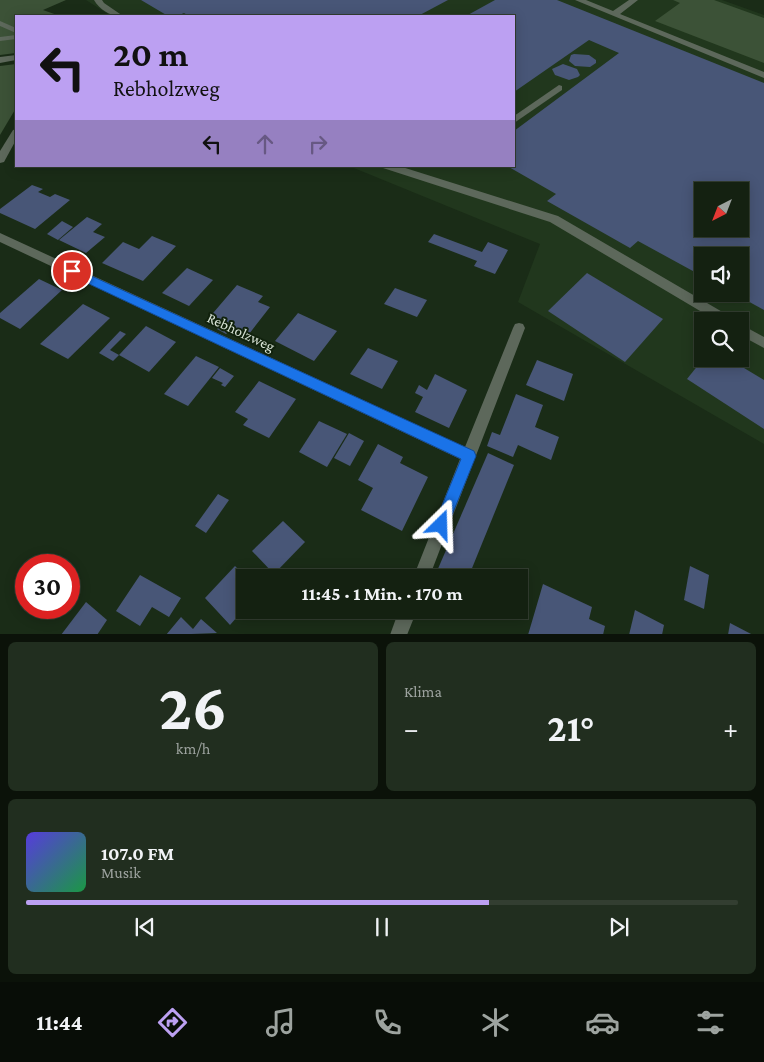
<!DOCTYPE html>
<html lang="de">
<head>
<meta charset="utf-8">
<style>
	body { margin:0; font-family:"Crimson Pro",serif; background:#212e1f; color:#f1f3f6; height:100vh; display:flex; flex-direction:column; font-size:19px; white-space:nowrap }
	* { box-sizing:border-box; margin:0 }
	p { font-size:16px; color:#9da39f }
	.icon { flex:none; width:28px; height:28px; fill:none; stroke:currentColor; stroke-width:2; stroke-linecap:round; stroke-linejoin:round }
	.map { position:relative; height:634px; overflow:hidden }
	.sheet { display:flex; flex-direction:column; gap:8px; padding:8px; background:#0b1209; flex:1 }
	.sheet>* { flex:none }
	.hud { position:absolute; left:15px; top:15px; width:500px; height:152px; border-radius:0px; box-shadow:0 2px 12px #0003,0 0 0 1px #333e31; background:#bca0f2; color:#111; overflow:hidden }
	.needle { width:32px; rotate:222deg }
	.buttons { position:absolute; left:694px; top:182px; display:grid; gap:10px }
	.buttons a { display:grid; place-items:center; width:55px; height:55px; border-radius:0px; background:#142111; box-shadow:0 2px 12px #0003,0 0 0 1px #333e31; font-size:25px }
	.speed { position:absolute; left:15px; top:554px; display:flex; gap:10px; font-size:25px; font-weight:700; text-align:center }
	.speed>* { display:grid; place-content:center; width:65px; height:65px; border-radius:50%; background:#142111; box-shadow:0 2px 12px #0003,0 0 0 1px #333e31; line-height:1 }
	.speed .limit { border:8px solid #d22; background:#fff; color:#111 }
	.pin { position:absolute; display:grid; place-items:center; width:42px; height:42px; color:#fff; margin:-21px; border:2px solid #fff; border-radius:50%; box-shadow:0 1px 5px #0007 }
	.me { position:absolute; width:55px; margin:-28px; rotate:22deg; stroke-linejoin:round; filter:drop-shadow(0 0 4px #0008) }
	.turn { display:flex; align-items:center; gap:18px; height:105px; padding:0 15px; font-size:22px }
	.turn .icon { width:65px; height:65px; stroke-width:2.5 }
	.turn b { display:block; font-size:35px; line-height:42px }
	.lanes { display:flex; align-items:center; height:48px; padding:0 15px; background:#0003; justify-content:center; gap:25px; direction:ltr }
	.lanes .off { opacity:.35 }
	.big { font-size:38px; font-weight:700; line-height:1.1 }
	.sheet .card { flex:1; display:flex; flex-direction:column; justify-content:center; gap:8px; min-width:0; padding:0 18px; border-radius:8px; background:#212e1f }
	.sheet .dial { align-items:center; gap:0 }
	.dial b { font-size:65px; line-height:1 }
	.song { display:flex; align-items:center; gap:15px }
	.cover { width:60px; height:60px; border-radius:8px; background:linear-gradient(135deg,hsl(250 70% 55%),hsl(140 70% 35%)) }
	.played { height:5px; border-radius:2px; background:linear-gradient(90deg,#bca0f2 65%,#333e31 65%) }
	.keys { display:flex; justify-content:space-around; direction:ltr }
	.heat { display:flex; justify-content:space-between; align-items:center; font-size:28px; direction:ltr }
	.sheet .tiles { flex:1; display:grid; gap:8px; grid-template-columns:1fr 1fr }
	.card:last-child { grid-column:span 2 }
	.trip { position:absolute; left:236px; top:569px; width:292px; height:50px; border-radius:0px; background:#142111; box-shadow:0 2px 12px #0003,0 0 0 1px #333e31; font-weight:700; line-height:50px; text-align:center }
	.tabs { display:flex; height:80px; justify-content:space-around; align-items:center; background:#080d07; color:#9da39f }
	.tabs .icon { width:35px; height:35px }
	.tabs .selected { color:#bca0f2 }
	.tabs b { font-size:22px; color:#f1f3f6 }
	.map>svg:first-child { display:block }
	.built { fill:#21371d; fill-rule:evenodd }
	.green { fill:#3c5237 }
	.building { fill:#485677; fill-rule:evenodd }
	.lines { fill:none; stroke-linecap:round; stroke-linejoin:round }
	.minor { fill:#5d685b; fill-rule:evenodd }
	.route { fill:#1a73e8; stroke:#114b97 }
	.labels { text-anchor:middle; dominant-baseline:central; stroke-width:4; stroke-linejoin:round; paint-order:stroke }
	.street-label { font-size:15px; fill:#d8e3d6; stroke:#11220d }
</style>
</head>
<body>
<div class="map">
<svg width="764" height="635" viewBox="0 0 764 635">
	<rect width="100%" height="100%" fill="#1a2c17"/>
	<path class="built" d="M86,0H722L764,15V444L518,302L540,244L349,166H514V16H111ZM702,191H740V229H702ZM702,256H740V294H702ZM702,321H740V359H702Z"/>
	<g class="green">
		<path d="M0,0H66L43,10L60,16H16V53L0,55Z"/>
		<path d="M673,0H714L764,18V63L655,21L680,3Z"/>
		<path d="M16,64V108L0,135V66Z"/>
	</g>
	<g class="building">
		<path d="M141,0H448L418,16H189L184,13L177,16H168Z"/>
		<path d="M495,0H557L764,83V310L735,294H740V256H702V276L638,241L630,248L547,201L556,194L507,166H514V131L619,53L589,40L514,92V16H466ZM702,191H740V229H702Z"/>
		<path d="M574,54L589,55L596,60V63L590,67L575,66L569,61L571,55Z"/>
		<path d="M563,64L577,69L580,75L578,77L569,80L555,75L552,69Z"/>
		<path d="M32,185L43,189L38,192L50,197L55,194L70,200L35,229L0,213V209Z"/>
		<path d="M87,217L102,224L93,232L105,237L86,253L59,240Z"/>
		<path d="M62,221L73,227L58,240L47,234Z"/>
		<path d="M434,234L482,252L488,242L508,250L495,274L474,266L477,261L428,242Z"/>
		<path d="M152,236L176,246L143,281L102,263L123,242L139,249Z"/>
		<path d="M187,268L213,280L189,306L162,293Z"/>
		<path d="M587,273L663,319L625,362L548,311Z"/>
		<path d="M39,279L62,290L20,329L0,318V313Z"/>
		<path d="M237,285L263,296L258,302L270,307L249,334L234,327L226,334L217,329L219,324L208,319Z"/>
		<path d="M395,288L427,300L417,317L384,304Z"/>
		<path d="M83,304L110,318L68,359L40,344Z"/>
		<path d="M298,313L337,331L314,361L275,341Z"/>
		<path d="M146,326L176,342L149,372L119,355Z"/>
		<path d="M120,331L126,334L110,350L119,355L113,361L99,353Z"/>
		<path d="M368,348L398,361L382,389L350,374Z"/>
		<path d="M196,356L219,367L188,406L164,394Z"/>
		<path d="M703,359H729L764,380V429L687,379Z"/>
		<path d="M537,360L573,374L564,401L526,385Z"/>
		<path d="M220,368L234,376L225,387L221,385L223,383L212,378Z"/>
		<path d="M435,374L467,390L449,428L415,412L423,397L415,393L419,385L427,390Z"/>
		<path d="M259,381L296,399L269,438L243,425L248,419L235,412Z"/>
		<path d="M516,394L543,405L535,427L559,437L551,460L518,445L513,457L487,446L492,432L500,435Z"/>
		<path d="M319,421L347,434L327,467L299,452Z"/>
		<path d="M349,433L364,441L350,466L334,458Z"/>
		<path d="M378,444L403,457L400,463L428,477L402,531L361,510L373,488L358,480Z"/>
		<path d="M488,453L514,465L468,578H434Z"/>
		<path d="M218,494L229,500L206,533L195,526Z"/>
		<path d="M283,521L305,542L274,574L252,551Z"/>
		<path d="M235,566L242,573L246,568L256,578H245V608L230,625L205,598Z"/>
		<path d="M690,566L709,575L704,609L684,600Z"/>
		<path d="M140,575L181,598L169,617L152,607L140,626L116,611Z"/>
		<path d="M543,584L592,607L589,619L605,626L603,635H528Z"/>
		<path d="M86,602L107,620L97,635H61Z"/>
		<path d="M635,610L664,625L662,635H629Z"/>
		<path d="M181,617L193,629L201,619L217,633L166,635Z"/>
		<path d="M730,623L753,635H728Z"/>
	</g>
	<g class="lines">
		<g class="minor">
			<path d="M94,0H102L104,3L123,16C111,17 100,10 94,0Z"/>
			<path d="M575,0H586L613,11L629,0H638L620,14L764,72V78Z"/>
			<path d="M0,21L16,28V33L0,26Z"/>
			<path d="M16,35V39L0,41V37Z"/>
			<path d="M16,55V60L0,63V57Z"/>
			<path d="M559,85L562,86V90L514,123V116Z"/>
			<path d="M16,129V140L4,162L0,163V151L13,130Z"/>
			<path d="M382,166H399L558,216L731,317L733,321H717L550,222L383,168Z"/>
			<path d="M0,233L465,447L513,328L515,324L519,323L523,324L525,328L429,578H413L460,459L0,242Z"/>
			<path d="M740,324L764,337V348L740,335Z"/>
			<path d="M399,610H417L407,635H390Z"/>
		</g>
	</g>
	<path class="route" d="M72,267L474,451L476,456L446,530L441,532L436,530L434,525L461,459L68,274L67,271L68,268Z"/>
	<g class="labels">
		<g class="street-label">
			<text transform="translate(241 332) rotate(25)">Rebholzweg</text>
		</g>
	</g>
</svg>
<div class="buttons">
<a><svg class="needle" viewBox="-14 -14 28 28"><path d="M0-13l5 13h-10z" fill="#e53935"/><path d="M0 13l5-13h-10z" fill="#9da39f"/></svg></a>
<a><svg class="icon" aria-label="sound" viewBox="0 0 24 24"><path d="M4 9h4l5-4v14l-5-4H4zM17 9q2 3 0 6"/></svg></a>
<a><svg class="icon" aria-label="search" viewBox="0 0 24 24"><circle cx="10" cy="10" r="6"/><path d="M15 15l6 6"/></svg></a>
</div>
<div class="speed"><div class="limit">30</div></div>
<div class="pin" style="left:72px;top:271px;background:#d93025"><svg class="icon" aria-label="arrive" viewBox="0 0 24 24"><path d="M6 21V4h12l-3 4 3 4H6"/></svg></div>
<svg class="me" style="left:441px;top:525px" viewBox="-20 -20 40 40"><path d="M0-17L14 15 0 8-14 15z" fill="#1a73e8" stroke="#fff" stroke-width="4"/></svg>
<div class="trip">11:45 · 1 Min. · 170 m</div>
<div class="hud">
<div class="turn"><svg class="icon" aria-label="left" viewBox="0 0 24 24"><path d="M17 20v-9H6M10 6l-5 5 5 5"/></svg><div><b>20 m</b>Rebholzweg</div></div>
<div class="lanes"><svg class="icon" aria-label="left" viewBox="0 0 24 24"><path d="M17 20v-9H6M10 6l-5 5 5 5"/></svg><svg class="icon off" aria-label="ahead" viewBox="0 0 24 24"><path d="M12 20V5M6 11l6-6 6 6"/></svg><svg class="icon off" aria-label="right" viewBox="0 0 24 24"><path d="M7 20v-9h11M14 6l5 5-5 5"/></svg></div>
</div>
</div>
<section class="sheet">
<div class="tiles">
<div class="card dial"><b>26</b><p>km/h</p></div>
<div class="card"><p>Klima</p>
<div class="heat"><a>−</a><b class="big">21°</b><a>+</a></div>
</div>
<div class="card">
<div class="song"><i class="cover"></i><div><b>107.0 FM</b><p>Musik</p></div></div>
<div class="played"></div>
<div class="keys"><svg class="icon" aria-label="previous" viewBox="0 0 24 24"><path d="M18 5L8 12l10 7zM5 5v14"/></svg><svg class="icon" aria-label="pause" viewBox="0 0 24 24"><path d="M8 5v14M16 5v14"/></svg><svg class="icon" aria-label="next" viewBox="0 0 24 24"><path d="M6 5l10 7-10 7zM19 5v14"/></svg></div>
</div>
</div>
</section>
<nav class="tabs">
<b>11:44</b>
<svg class="icon selected" aria-label="directions" viewBox="0 0 24 24"><path d="M12 3l9 9-9 9-9-9zM9 14v-3h6M13 9l2 2-2 2"/></svg>
<svg class="icon" aria-label="music" viewBox="0 0 24 24"><path d="M9 18V5l10-2v13"/><circle cx="6" cy="18" r="3"/><circle cx="16" cy="16" r="3"/></svg>
<svg class="icon" aria-label="phone" viewBox="0 0 24 24"><path d="M5 4h4l2 5-3 2q2 4 5 5l2-3 5 2v4C11 20 4 13 5 4z"/></svg>
<svg class="icon" aria-label="climate" viewBox="0 0 24 24"><path d="M12 3v18M4 7l16 10M4 17L20 7"/></svg>
<svg class="icon" aria-label="car" viewBox="0 0 24 24"><path d="M5 17H2v-5l4-1 3-4h7l3 4 3 1v5h-3M9 17h6M6 11h13"/><circle cx="7" cy="17" r="2"/><circle cx="17" cy="17" r="2"/></svg>
<svg class="icon" aria-label="filters" viewBox="0 0 24 24"><path d="M4 7h16M4 17h16"/><circle cx="9" cy="7" r="2"/><circle cx="15" cy="17" r="2"/></svg>
</nav>
</body>
</html>
